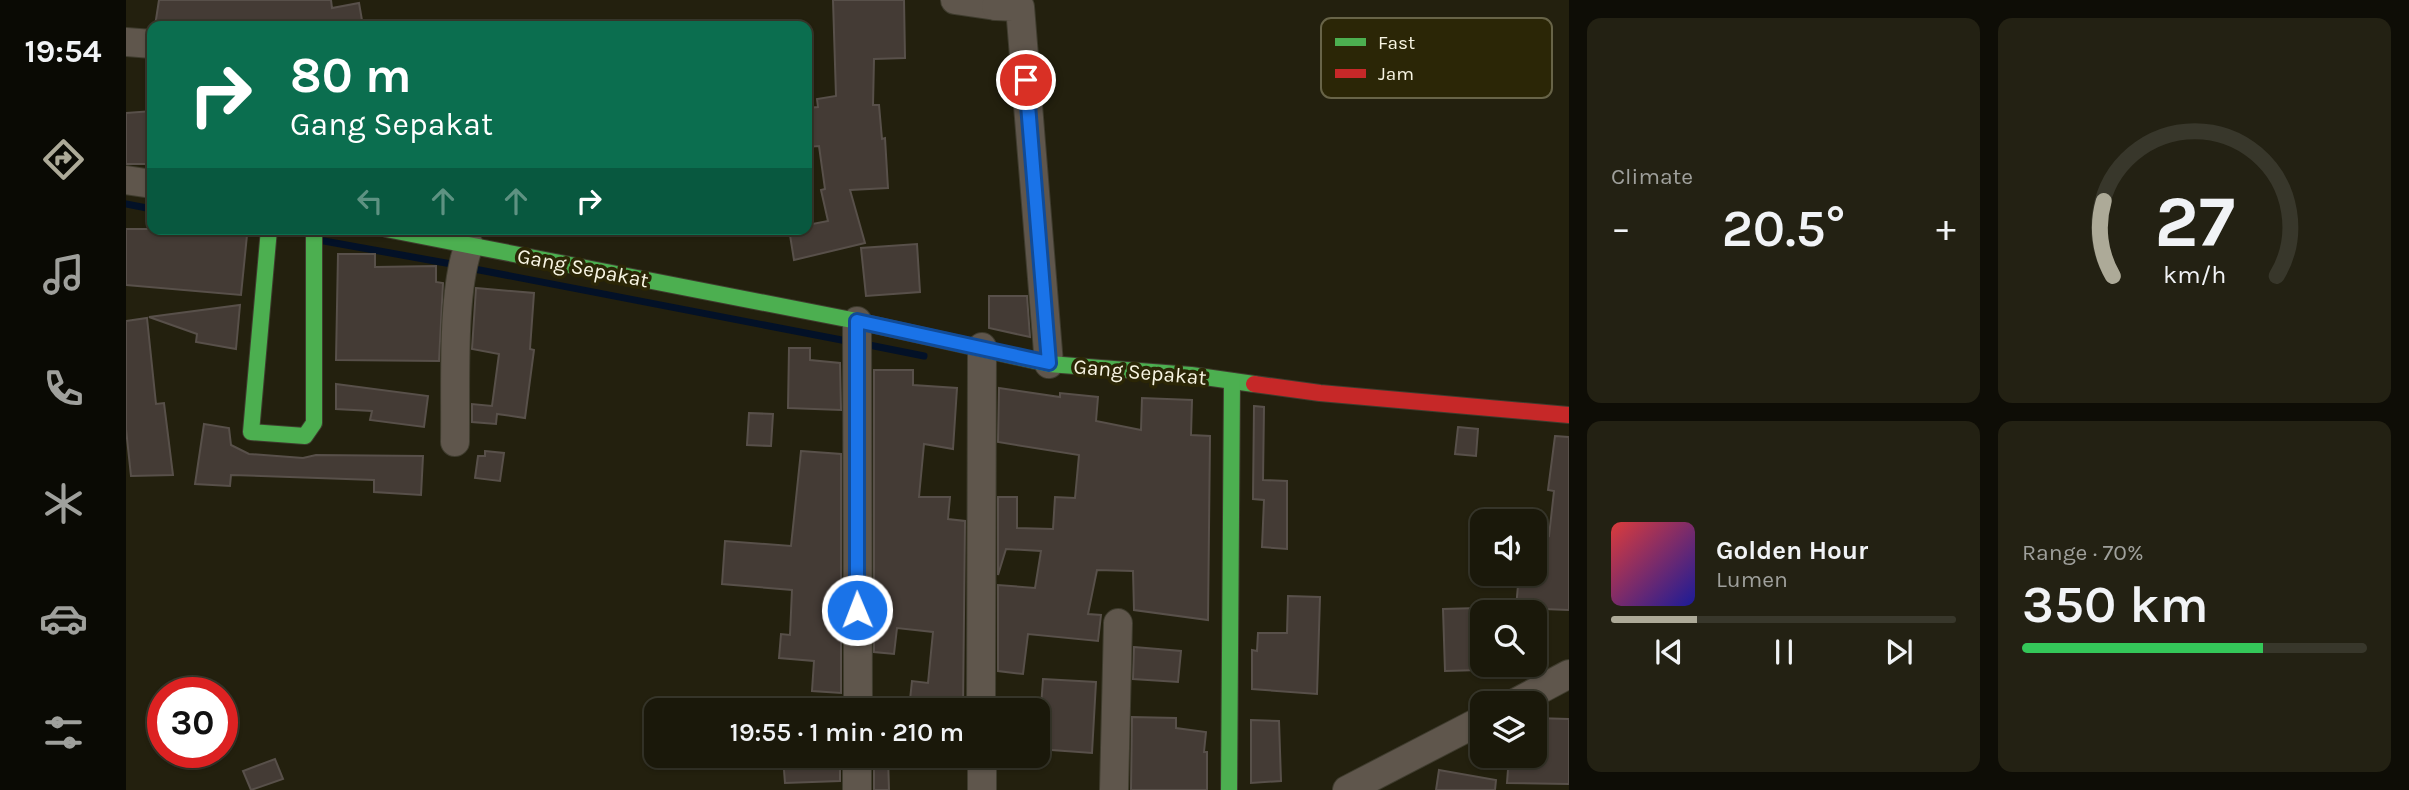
<!DOCTYPE html>
<html lang="en">
<head>
<meta charset="utf-8">
<style>
	body { margin:0; font-family:Karla,sans-serif; background:#232113; color:#f1f3f6; height:100vh; display:flex; flex-direction:column; font-size:26px; white-space:nowrap }
	* { box-sizing:border-box; margin:0 }
	p { font-size:23px; color:#9fa09c }
	.icon { flex:none; width:38px; height:38px; fill:none; stroke:currentColor; stroke-width:2; stroke-linecap:round; stroke-linejoin:round }
	.map { position:relative; flex:1; overflow:hidden }
	.details { display:flex; flex-direction:column; gap:18px; padding:18px; background:#0e0d06; width:840px }
	.details>* { flex:none }
	.banner { position:absolute; left:21px; top:21px; width:665px; height:214px; border-radius:14px; box-shadow:0 2px 5px #0004,0 0 0 2px #38372b; background:#0b6e4f; color:#fff; overflow:hidden }
	.tools { position:absolute; left:1344px; top:509px; display:grid; gap:14px }
	.tools a { display:grid; place-items:center; width:77px; height:77px; border-radius:14px; background:#1a180a; box-shadow:0 2px 5px #0004,0 0 0 2px #38372b; font-size:35px }
	.speed { position:absolute; left:21px; top:677px; display:flex; gap:14px; font-size:35px; font-weight:700; text-align:center }
	.speed>* { display:grid; place-content:center; width:91px; height:91px; border-radius:50%; background:#1a180a; box-shadow:0 2px 5px #0004,0 0 0 2px #38372b; line-height:1 }
	.speed .limit { border:10px solid #d22; background:#fff; color:#111 }
	.pin { position:absolute; display:grid; place-items:center; width:60px; height:60px; color:#fff; margin:-30px; border:4px solid #fff; border-radius:50%; box-shadow:0 2px 7px #0007 }
	.me { position:absolute; width:77px; margin:-38px; rotate:359deg; stroke-linejoin:round; filter:drop-shadow(0 0 5px #0008) }
	.turn { display:flex; align-items:center; gap:24px; height:147px; padding:0 28px; font-size:32px }
	.turn .icon { width:91px; height:91px; stroke-width:2.5 }
	.turn b { display:block; font-size:49px; line-height:60px }
	.lanes { display:flex; align-items:center; height:66px; padding:0 28px; background:#0003; justify-content:center; gap:35px; direction:ltr }
	.lanes .off { opacity:.35 }
	.big { font-size:52px; font-weight:600; line-height:1.1 }
	.details .widget { flex:1; display:flex; flex-direction:column; justify-content:center; gap:10px; min-width:0; padding:0 24px; border-radius:14px; background:#232113 }
	.details .dial { align-items:center; gap:0 }
	.dial svg { height:182px; overflow:visible; fill:none; stroke:#38372b; stroke-width:7; stroke-linecap:round; text-anchor:middle }
	.dial text { fill:#f1f3f6; stroke:none }
	.song { display:flex; align-items:center; gap:21px }
	.cover { width:84px; height:84px; border-radius:10px; background:linear-gradient(135deg,hsl(0 70% 55%),hsl(240 70% 35%)) }
	.played { height:7px; border-radius:4px; background:linear-gradient(90deg,#adaa98 25%,#38372b 25%) }
	.keys { display:flex; justify-content:space-around; direction:ltr }
	.heat { display:flex; justify-content:space-between; align-items:center; font-size:38px; direction:ltr }
	.charge { height:10px; border-radius:5px; background:linear-gradient(90deg,#34c759 70%,#38372b 0) }
	.details .tiles { flex:1; display:grid; gap:18px; grid-template-columns:repeat(2,1fr) }
	.trip { position:absolute; left:518px; top:698px; width:406px; height:70px; border-radius:14px; background:#1a180a; box-shadow:0 2px 5px #0004,0 0 0 2px #38372b; font-weight:600; line-height:70px; text-align:center }
	main { display:flex; flex:1; min-height:0 }
	.tab-bar { display:flex; flex-direction:column; width:126px; justify-content:space-around; align-items:center; background:#0a0a04; color:#9fa09c }
	.tab-bar .icon { width:49px; height:49px }
	.tab-bar .current { color:#adaa98 }
	.tab-bar b { font-size:32px; color:#f1f3f6 }
	.map>svg:first-child { display:block }
	.lines { fill:none; stroke-linecap:round; stroke-linejoin:round }
	.stream { stroke:#031127; stroke-width:7 }
	.building { fill:#443b35; stroke:#58504a; stroke-width:2 }
	.street-casing { stroke:#3f3c2e; stroke-width:30 }
	.fast-casing { stroke:#3f3c2e; stroke-width:18 }
	.jam-casing { stroke:#3f3c2e; stroke-width:18 }
	.street { stroke:#5f564c; stroke-width:28 }
	.fast { stroke:#4caf50; stroke-width:16 }
	.jam { stroke:#c62828; stroke-width:16 }
	.route-casing { stroke:#114b97; stroke-width:18 }
	.route { stroke:#1a73e8; stroke-width:12 }
	.labels { text-anchor:middle; dominant-baseline:central; stroke-width:7; stroke-linejoin:round; paint-order:stroke }
	.street-label { font-size:21px; fill:#f8f5e3; stroke:#2b2606 }
	.key { fill:#2b2606; stroke:#686448; stroke-width:2 }
	.key-label { font-size:19px; fill:#f8f5e3 }
</style>
</head>
<body>
<main>
<nav class="tab-bar">
<b>19:54</b>
<svg class="icon current" aria-label="directions" viewBox="0 0 24 24"><path d="M12 3l9 9-9 9-9-9zM9 14v-3h6M13 9l2 2-2 2"/></svg>
<svg class="icon" aria-label="music" viewBox="0 0 24 24"><path d="M9 18V5l10-2v13"/><circle cx="6" cy="18" r="3"/><circle cx="16" cy="16" r="3"/></svg>
<svg class="icon" aria-label="phone" viewBox="0 0 24 24"><path d="M5 4h4l2 5-3 2q2 4 5 5l2-3 5 2v4C11 20 4 13 5 4z"/></svg>
<svg class="icon" aria-label="climate" viewBox="0 0 24 24"><path d="M12 3v18M4 7l16 10M4 17L20 7"/></svg>
<svg class="icon" aria-label="car" viewBox="0 0 24 24"><path d="M5 17H2v-5l4-1 3-4h7l3 4 3 1v5h-3M9 17h6M6 11h13"/><circle cx="7" cy="17" r="2"/><circle cx="17" cy="17" r="2"/></svg>
<svg class="icon" aria-label="filters" viewBox="0 0 24 24"><path d="M4 7h16M4 17h16"/><circle cx="9" cy="7" r="2"/><circle cx="15" cy="17" r="2"/></svg>
</nav>
<div class="map">
<svg width="1443" height="790" viewBox="0 0 1443 790">
	<rect width="100%" height="100%" fill="#23200e"/>
	<g class="lines">
		<g class="stream">
			<path d="M0,204L26,209"/>
			<path d="M198,241L331,265"/>
			<path d="M343,268L726,342"/>
			<path d="M738,344L798,356"/>
		</g>
	</g>
	<g class="building">
		<path d="M33,0H205L206,8L233,3L237,26H29Z"/>
		<path d="M707,0H778L779,58L748,59L747,105H753L756,139L759,138L762,188L724,190L739,243L668,260L663,229H681V225L702,221L695,190L699,189L693,146L681,147V108L692,107L691,99L710,96Z"/>
		<path d="M26,111V164H0V113Z"/>
		<path d="M0,229H79L121,235L115,295L0,285Z"/>
		<path d="M791,244L794,292L740,296L735,248Z"/>
		<path d="M212,254H249V267L310,266V282L317,283L313,361L210,360Z"/>
		<path d="M350,288L408,293L404,349L408,350L399,418L371,414L370,424L346,422V404L366,406L373,354L346,349Z"/>
		<path d="M863,296H901L904,337L863,328Z"/>
		<path d="M114,305L110,349L70,342L71,334L23,317Z"/>
		<path d="M21,318L30,404L38,403L47,475L5,476L0,429V321Z"/>
		<path d="M663,348H684V360L714,363L715,410L662,408Z"/>
		<path d="M748,370H787V385L831,388L827,449L798,444L793,497H824L822,519L839,521L837,710L783,709L786,681L802,683L807,632L771,628L768,654L748,652Z"/>
		<path d="M210,384L302,396L298,427L244,420L246,411L210,409Z"/>
		<path d="M873,388L934,397V393L972,397L970,421L1015,430L1016,398L1066,400L1065,435L1084,436L1082,620L1008,610L1007,571L971,570L962,614L975,615L972,641L902,634L897,674L872,671V585L909,588L915,551L880,549L872,575V497H891V528L927,529L929,497L949,498L953,455L872,442Z"/>
		<path d="M1128,406L1138,407L1137,480L1161,481V549L1136,547L1138,500L1127,499Z"/>
		<path d="M623,413L647,414L645,446L621,445Z"/>
		<path d="M78,424L103,428L105,445L123,454L177,458L190,455L297,456L295,495L248,492V480L105,475L104,486L69,484Z"/>
		<path d="M1332,427L1352,429L1350,456L1329,454Z"/>
		<path d="M1429,436L1443,437V610L1390,608L1393,574H1409V534L1423,536L1428,491L1422,490Z"/>
		<path d="M359,451L378,453L374,481L349,478L352,456H359Z"/>
		<path d="M675,451L715,454V693L686,691L688,661L653,658L655,634L664,635L666,590L596,584L599,541L665,546Z"/>
		<path d="M1162,596L1194,597L1191,694L1126,689V650L1131,651L1132,633H1161Z"/>
		<path d="M1352,608L1354,670L1319,671L1317,609Z"/>
		<path d="M1008,647L1055,651L1052,682L1007,679Z"/>
		<path d="M917,679L970,682L966,753L912,749Z"/>
		<path d="M1006,717L1050,718V728L1080,732L1078,752H1081V790H1005Z"/>
		<path d="M1409,718L1443,719V784L1381,783L1383,756H1409Z"/>
		<path d="M1125,720L1153,721L1155,781L1125,783Z"/>
		<path d="M683,756H714V781L659,783L657,757Z"/>
		<path d="M748,756H762L763,790H748Z"/>
		<path d="M149,759L157,779L125,790L117,771Z"/>
		<path d="M1313,770L1370,780L1369,790H1310Z"/>
	</g>
	<g class="lines">
		<defs>
			<g id="street">
				<path d="M829,0L870,6L869,0"/>
				<path d="M870,6L894,7L923,364"/>
				<path d="M0,42L26,44"/>
				<path d="M0,180L26,184"/>
				<path d="M731,321L732,710"/>
				<path d="M329,442C330,389 325,292 343,245"/>
				<path d="M1387,704L1443,674"/>
				<path d="M855,710L856,347"/>
				<path d="M856,756V790"/>
				<path d="M731,790V756"/>
				<path d="M988,790L992,623"/>
				<path d="M1221,790L1356,720"/>
			</g>
			<g id="fast">
				<path d="M143,229L125,432L179,436L188,423V229"/>
				<path d="M260,229L731,321L923,364L1065,375L1128,384"/>
				<path d="M1103,790L1106,381"/>
			</g>
			<path id="jam" d="M1128,384L1194,393L1443,415"/>
		</defs>
		<use href="#street" class="street-casing"/>
		<use href="#fast" class="fast-casing"/>
		<use href="#jam" class="jam-casing"/>
		<use href="#street" class="street"/>
		<use href="#fast" class="fast"/>
		<use href="#jam" class="jam"/>
	</g>
	<g class="lines">
		<defs>
			<path id="route" d="M731,610V321L923,363L900,80"/>
		</defs>
		<use href="#route" class="route-casing"/>
		<use href="#route" class="route"/>
	</g>
	<g class="labels">
		<g class="street-label">
			<text transform="translate(457 268) rotate(11)">Gang Sepakat</text>
			<text transform="translate(1014 372) rotate(5)">Gang Sepakat</text>
		</g>
	</g>
	<rect x="1195" y="18" width="231" height="80" rx="10" class="key"/>
	<rect x="1209" y="38" width="31" height="8" fill="#4caf50"/>
	<rect x="1209" y="69" width="31" height="9" fill="#c62828"/>
	<g class="key-label">
		<text x="1252" y="49">Fast</text>
		<text x="1252" y="80">Jam</text>
	</g>
</svg>
<div class="tools">
<a><svg class="icon" aria-label="sound" viewBox="0 0 24 24"><path d="M4 9h4l5-4v14l-5-4H4zM17 9q2 3 0 6"/></svg></a>
<a><svg class="icon" aria-label="search" viewBox="0 0 24 24"><circle cx="10" cy="10" r="6"/><path d="M15 15l6 6"/></svg></a>
<a><svg class="icon" aria-label="layers" viewBox="0 0 24 24"><path d="M12 4l9 5-9 5-9-5zM3 14l9 5 9-5"/></svg></a>
</div>
<div class="speed"><div class="limit">30</div></div>
<div class="pin" style="left:900px;top:80px;background:#d93025"><svg class="icon" aria-label="arrive" viewBox="0 0 24 24"><path d="M6 21V4h12l-3 4 3 4H6"/></svg></div>
<svg class="me" style="left:731px;top:610px" viewBox="-20 -20 40 40"><circle r="17" fill="#1a73e8" stroke="#fff" stroke-width="3"/><path d="M0-11L8 9 0 5-8 9z" fill="#fff"/></svg>
<div class="trip">19:55 · 1 min · 210 m</div>
<div class="banner">
<div class="turn"><svg class="icon" aria-label="right" viewBox="0 0 24 24"><path d="M7 20v-9h11M14 6l5 5-5 5"/></svg><div><b>80 m</b>Gang Sepakat</div></div>
<div class="lanes"><svg class="icon off" aria-label="left" viewBox="0 0 24 24"><path d="M17 20v-9H6M10 6l-5 5 5 5"/></svg><svg class="icon off" aria-label="ahead" viewBox="0 0 24 24"><path d="M12 20V5M6 11l6-6 6 6"/></svg><svg class="icon off" aria-label="ahead" viewBox="0 0 24 24"><path d="M12 20V5M6 11l6-6 6 6"/></svg><svg class="icon" aria-label="right" viewBox="0 0 24 24"><path d="M7 20v-9h11M14 6l5 5-5 5"/></svg></div>
</div>
</div>
<section class="details">
<div class="tiles">
<div class="widget"><p>Climate</p>
<div class="heat"><a>−</a><b class="big">20.5°</b><a>+</a></div>
</div>
<div class="widget dial"><svg viewBox="0 0 100 80">
<path d="M14 69A42 42 0 1 1 86 69"/>
<path d="M14 69A42 42 0 0 1 10 36" stroke="#adaa98"/>
<text x="50" y="56" font-size="32" font-weight="700">27</text>
<text x="50" y="72" font-size="11">km/h</text>
</svg></div>
<div class="widget">
<div class="song"><i class="cover"></i><div><b>Golden Hour</b><p>Lumen</p></div></div>
<div class="played"></div>
<div class="keys"><svg class="icon" aria-label="previous" viewBox="0 0 24 24"><path d="M18 5L8 12l10 7zM5 5v14"/></svg><svg class="icon" aria-label="pause" viewBox="0 0 24 24"><path d="M8 5v14M16 5v14"/></svg><svg class="icon" aria-label="next" viewBox="0 0 24 24"><path d="M6 5l10 7-10 7zM19 5v14"/></svg></div>
</div>
<div class="widget"><p>Range · 70%</p><b class="big">350 km</b><div class="charge"></div></div>
</div>
</section>
</main>
</body>
</html>
